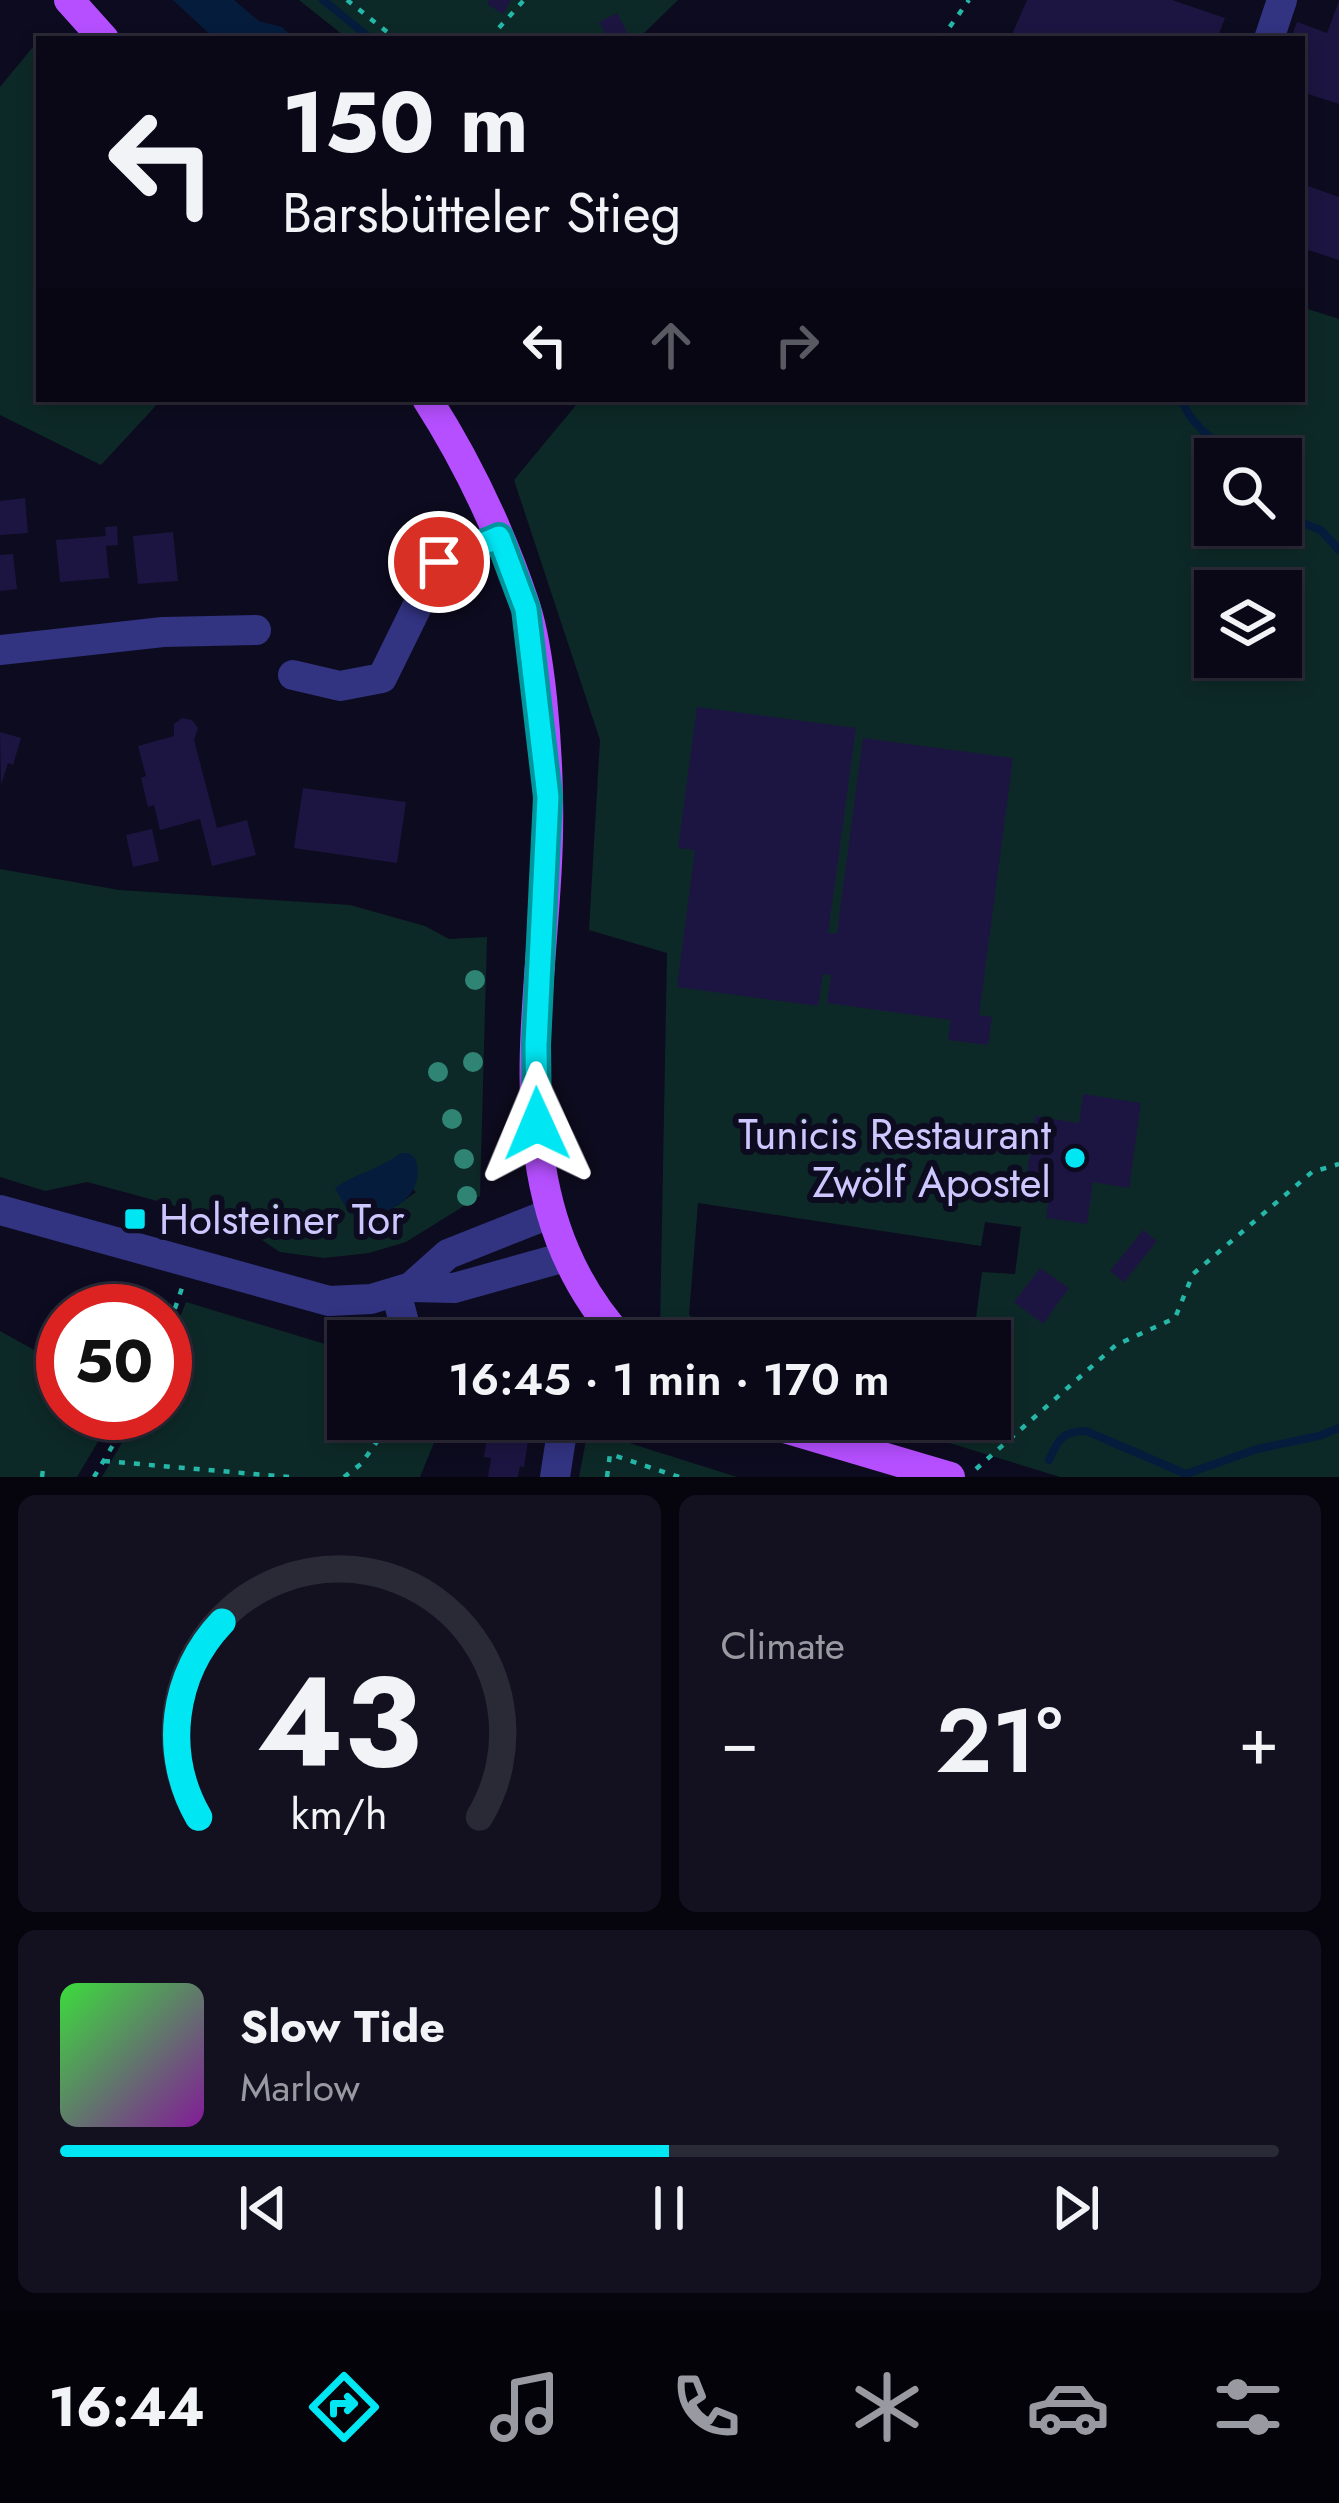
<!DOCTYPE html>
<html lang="en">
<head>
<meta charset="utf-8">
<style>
	body { margin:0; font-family:Jost,sans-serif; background:#131120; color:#f1f3f6; height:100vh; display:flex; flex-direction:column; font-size:45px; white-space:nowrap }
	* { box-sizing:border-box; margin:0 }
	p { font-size:39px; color:#999aa1 }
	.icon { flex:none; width:66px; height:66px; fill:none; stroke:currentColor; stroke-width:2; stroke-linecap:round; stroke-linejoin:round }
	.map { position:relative; height:1477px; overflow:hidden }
	.sheet { display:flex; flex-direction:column; gap:18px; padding:18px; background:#06040d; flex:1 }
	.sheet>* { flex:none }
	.top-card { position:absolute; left:36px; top:36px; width:1269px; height:366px; border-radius:0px; box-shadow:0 6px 18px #0003,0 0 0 3px #2a2936; background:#0a0817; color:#f1f3f6; overflow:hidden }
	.controls { position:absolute; left:1194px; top:438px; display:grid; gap:24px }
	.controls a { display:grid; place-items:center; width:108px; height:108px; border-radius:0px; background:#0a0817; box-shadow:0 6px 18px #0003,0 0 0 3px #2a2936; font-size:60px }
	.speed { position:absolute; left:36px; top:1284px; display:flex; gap:24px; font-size:60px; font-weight:700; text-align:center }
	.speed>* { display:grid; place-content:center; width:156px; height:156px; border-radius:50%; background:#0a0817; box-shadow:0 6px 18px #0003,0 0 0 3px #2a2936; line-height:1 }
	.speed .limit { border:18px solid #d22; background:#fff; color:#111 }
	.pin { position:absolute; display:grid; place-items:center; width:102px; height:102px; color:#fff; margin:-51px; border:6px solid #fff; border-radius:50%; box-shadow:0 3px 12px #0007 }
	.me { position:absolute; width:132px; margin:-66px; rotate:359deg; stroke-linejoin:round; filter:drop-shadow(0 0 9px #0008) }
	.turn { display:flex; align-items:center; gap:42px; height:252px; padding:0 48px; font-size:54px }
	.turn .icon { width:156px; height:156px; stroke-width:2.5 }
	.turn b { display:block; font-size:84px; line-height:102px }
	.lanes { display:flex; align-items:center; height:114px; padding:0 48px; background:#0003; justify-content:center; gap:60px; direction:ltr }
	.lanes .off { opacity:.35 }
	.big { font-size:90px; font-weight:600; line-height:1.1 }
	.sheet .tile { flex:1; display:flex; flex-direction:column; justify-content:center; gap:18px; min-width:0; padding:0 42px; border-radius:18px; background:#131120 }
	.sheet .dial { align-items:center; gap:0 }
	.dial svg { height:312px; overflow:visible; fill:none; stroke:#2a2936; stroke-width:7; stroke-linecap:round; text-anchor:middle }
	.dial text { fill:#f1f3f6; stroke:none }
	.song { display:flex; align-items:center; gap:36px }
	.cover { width:144px; height:144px; border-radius:18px; background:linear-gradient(135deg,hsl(120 70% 55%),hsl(290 70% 35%)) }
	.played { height:12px; border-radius:6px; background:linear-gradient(90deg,#00e6f3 50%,#2a2936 50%) }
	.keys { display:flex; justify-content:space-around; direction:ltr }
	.heat { display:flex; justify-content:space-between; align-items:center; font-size:66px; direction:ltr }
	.sheet .tiles { flex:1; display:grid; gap:18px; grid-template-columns:1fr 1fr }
	.tile:last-child { grid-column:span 2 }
	.trip { position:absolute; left:327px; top:1320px; width:684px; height:120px; border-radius:0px; background:#0a0817; box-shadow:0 6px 18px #0003,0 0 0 3px #2a2936; font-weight:600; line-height:120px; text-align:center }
	.tabs { display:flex; height:192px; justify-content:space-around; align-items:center; background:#040309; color:#999aa1 }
	.tabs .icon { width:84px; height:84px }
	.tabs .selected { color:#00e6f3 }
	.tabs b { font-size:54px; color:#f1f3f6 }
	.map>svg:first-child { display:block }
	.green { fill:#0d2927; fill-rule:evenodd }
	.water { fill:#051c3d }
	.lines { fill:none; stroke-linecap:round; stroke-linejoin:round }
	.stream { stroke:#051c3d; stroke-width:8 }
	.building { fill:#1c1541 }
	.path { stroke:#25b7a7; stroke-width:4.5; stroke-dasharray:6 9; stroke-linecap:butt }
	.minor { stroke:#323381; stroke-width:30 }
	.major { stroke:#b54fff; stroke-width:30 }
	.tree { fill:#308474 }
	.route-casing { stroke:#00969e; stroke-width:30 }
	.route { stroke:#00e6f3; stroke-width:21 }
	.poi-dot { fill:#00e6f3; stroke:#0d0b1f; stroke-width:4.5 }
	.labels { text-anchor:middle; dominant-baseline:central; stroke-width:12; stroke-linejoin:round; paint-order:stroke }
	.poi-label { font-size:42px; fill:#ccc8ff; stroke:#0d0b1f; text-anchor:end }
</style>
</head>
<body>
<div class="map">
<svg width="1339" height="1477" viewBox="0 0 1339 1477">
	<rect width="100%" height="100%" fill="#0d0b1f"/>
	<g class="green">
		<path d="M299,0H678L638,39H348Z"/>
		<path d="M33,47L39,52V399H162L101,465L0,415V87Z"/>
		<path d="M1302,307L1339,319V1477H1060L871,1419H990V1341H973L982,1272L1015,1274L1021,1227L985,1222L981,1246L698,1203L689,1315L727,1341H675L660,1330L667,953L589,930L600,740L514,480L581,399H1302ZM1215,459H1281V525H1215ZM1215,591H1281V657H1215Z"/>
		<path d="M0,869L119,890L350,905L425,926L449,939L487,937L480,1196L406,1242L369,1253L324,1258L280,1252L235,1222L87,1182L45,1191L0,1177ZM387,1164L416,1192L398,1205L373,1214L377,1170Z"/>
		<path d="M186,1302L348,1351V1419H484L477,1443L438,1433L420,1477H102L139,1413H165V1355Z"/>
		<path d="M0,1331L63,1366V1413H115L77,1477H0Z"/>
		<path d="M588,1430L737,1477H738H579Z"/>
	</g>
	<g class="water">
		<path d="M173,0H234L259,21L282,27L294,39H215Z"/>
		<path d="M401,1153H409L415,1158C429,1197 385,1221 349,1213L335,1188C356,1173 380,1169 401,1153Z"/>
	</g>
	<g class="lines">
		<g class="stream">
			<path d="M323,0L371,39"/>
			<path d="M1181,399C1193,429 1211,432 1227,459"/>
			<path d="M1281,515L1321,530L1339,550"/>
			<path d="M1049,1460C1058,1440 1062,1431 1086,1431L1186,1474L1257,1449L1319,1436L1339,1428"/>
		</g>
	</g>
	<g class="building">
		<path d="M489,0H511L503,14L487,4Z"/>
		<path d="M1027,0H1172L1225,18L1217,39H1010Z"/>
		<path d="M1339,1V104L1302,92V39H1291L1297,22L1327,33Z"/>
		<path d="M617,13L629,36L608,39L599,22Z"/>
		<path d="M1302,184L1339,197V260L1302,248Z"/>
		<path d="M25,498L28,533L0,535V501Z"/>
		<path d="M117,526L118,545L106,546L109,578L60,582L56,540L106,536L105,527Z"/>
		<path d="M173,532L178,581L138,584L133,536Z"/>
		<path d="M13,554L17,589L0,591V555Z"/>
		<path d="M697,707L856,728L828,933H837L863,738L1013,758L979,1015L992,1017L988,1045L948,1040L951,1020L827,1003L831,975L823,974L818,1006L677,987L695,850L678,848Z"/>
		<path d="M182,718L192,720L198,728L194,740L217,828L247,820L256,855L212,866L200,819L160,830L154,805L148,807L141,778L146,776L138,746L174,736V724Z"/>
		<path d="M0,732L21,738L13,765L8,763L1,785Z"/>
		<path d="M303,788L406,802L397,863L294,848Z"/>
		<path d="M152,829L159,861L133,867L126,835Z"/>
		<path d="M1083,1094L1141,1103L1129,1188L1093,1182L1087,1224L1046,1218L1052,1176L1027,1173L1035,1116L1079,1123Z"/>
		<path d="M1143,1230L1157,1241L1124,1282L1110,1271Z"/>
		<path d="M1040,1268L1069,1288L1043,1324L1014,1302Z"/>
		<path d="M489,1423L530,1429L524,1467L520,1466L518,1477H488L491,1458L484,1457Z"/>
	</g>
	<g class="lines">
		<g class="path">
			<path d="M347,0L396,39"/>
			<path d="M489,39L524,0"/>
			<path d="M941,39L969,0"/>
			<path d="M165,1337L182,1288"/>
			<path d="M104,1461L289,1477"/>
			<path d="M976,1469L1116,1345L1175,1318L1193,1274L1312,1172L1339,1164"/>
			<path d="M42,1477L43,1469"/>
			<path d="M94,1477L132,1413"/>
			<path d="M344,1477L361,1464L393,1419"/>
			<path d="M607,1477L610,1454L679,1477"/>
		</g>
		<g class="minor">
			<path d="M1269,39L1282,0"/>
			<path d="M0,650L163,632L256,630"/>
			<path d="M293,675L340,686L382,678L439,562L499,537"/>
			<path d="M0,1210L329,1301L371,1299L411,1287L448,1254L549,1214"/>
			<path d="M411,1287L454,1288L565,1257"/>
			<path d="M396,1292L409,1341"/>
			<path d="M555,1477L564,1419"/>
		</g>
		<g class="major">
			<path d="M69,0L104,39"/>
			<path d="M427,399C468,463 501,533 525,605C541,655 547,743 548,796C553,981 482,1188 623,1341"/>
			<path d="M754,1419L950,1477"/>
		</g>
	</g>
	<g class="tree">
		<circle cx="475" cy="980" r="10"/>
		<circle cx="473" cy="1062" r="10"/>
		<circle cx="438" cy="1072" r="10"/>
		<circle cx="452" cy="1119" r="10"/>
		<circle cx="464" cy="1159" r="10"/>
		<circle cx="467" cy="1196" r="10"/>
	</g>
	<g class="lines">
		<defs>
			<path id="route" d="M439,562L499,537L526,609L548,797L536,1045L537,1124"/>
		</defs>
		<use href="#route" class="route-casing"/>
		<use href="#route" class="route"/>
	</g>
	<g class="poi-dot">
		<circle cx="1075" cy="1158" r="12"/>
		<rect x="123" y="1207" width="24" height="24" rx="6"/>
	</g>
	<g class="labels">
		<g class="poi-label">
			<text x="1051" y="1134">Tunicis Restaurant<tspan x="1051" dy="48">Zwölf Apostel</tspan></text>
			<text x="159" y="1219" text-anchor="start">Holsteiner Tor</text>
		</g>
	</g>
</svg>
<div class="controls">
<a><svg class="icon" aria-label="search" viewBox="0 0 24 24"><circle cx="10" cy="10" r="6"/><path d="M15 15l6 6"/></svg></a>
<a><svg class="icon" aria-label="layers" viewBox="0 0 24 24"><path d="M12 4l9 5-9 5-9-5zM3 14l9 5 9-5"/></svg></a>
</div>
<div class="speed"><div class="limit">50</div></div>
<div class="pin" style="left:439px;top:562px;background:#d93025"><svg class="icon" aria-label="arrive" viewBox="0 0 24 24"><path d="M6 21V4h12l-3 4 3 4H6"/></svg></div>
<svg class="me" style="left:537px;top:1124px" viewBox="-20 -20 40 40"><path d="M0-17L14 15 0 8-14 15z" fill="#00e6f3" stroke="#fff" stroke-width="4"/></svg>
<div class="trip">16:45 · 1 min · 170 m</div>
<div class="top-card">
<div class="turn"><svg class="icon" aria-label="left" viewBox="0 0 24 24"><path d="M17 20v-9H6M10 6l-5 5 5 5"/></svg><div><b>150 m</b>Barsbütteler Stieg</div></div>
<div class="lanes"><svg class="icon" aria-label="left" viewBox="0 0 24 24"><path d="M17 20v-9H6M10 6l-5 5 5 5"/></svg><svg class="icon off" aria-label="ahead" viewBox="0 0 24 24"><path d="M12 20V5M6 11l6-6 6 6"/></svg><svg class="icon off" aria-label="right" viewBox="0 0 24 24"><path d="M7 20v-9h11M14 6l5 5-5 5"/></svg></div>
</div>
</div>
<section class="sheet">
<div class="tiles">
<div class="tile dial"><svg viewBox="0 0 100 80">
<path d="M14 69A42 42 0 1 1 86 69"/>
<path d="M14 69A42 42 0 0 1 20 19" stroke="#00e6f3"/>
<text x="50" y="56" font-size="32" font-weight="700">43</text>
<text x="50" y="72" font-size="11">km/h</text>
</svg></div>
<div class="tile"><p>Climate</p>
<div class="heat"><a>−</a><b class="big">21°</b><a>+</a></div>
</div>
<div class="tile">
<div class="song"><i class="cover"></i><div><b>Slow Tide</b><p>Marlow</p></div></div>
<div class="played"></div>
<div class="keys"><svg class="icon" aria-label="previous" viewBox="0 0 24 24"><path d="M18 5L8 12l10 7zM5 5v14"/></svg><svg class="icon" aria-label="pause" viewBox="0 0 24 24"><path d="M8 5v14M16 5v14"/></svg><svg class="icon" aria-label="next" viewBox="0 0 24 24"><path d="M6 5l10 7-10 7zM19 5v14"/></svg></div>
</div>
</div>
</section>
<nav class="tabs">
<b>16:44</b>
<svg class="icon selected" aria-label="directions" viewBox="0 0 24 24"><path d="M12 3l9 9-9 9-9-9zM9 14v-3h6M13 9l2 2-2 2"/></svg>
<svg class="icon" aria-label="music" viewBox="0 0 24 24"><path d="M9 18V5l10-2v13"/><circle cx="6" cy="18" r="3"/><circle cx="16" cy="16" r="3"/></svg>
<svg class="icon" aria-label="phone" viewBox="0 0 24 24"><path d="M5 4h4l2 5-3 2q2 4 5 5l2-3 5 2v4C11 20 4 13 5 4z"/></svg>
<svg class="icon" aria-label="climate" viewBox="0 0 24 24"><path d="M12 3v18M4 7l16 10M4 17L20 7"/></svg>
<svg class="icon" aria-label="car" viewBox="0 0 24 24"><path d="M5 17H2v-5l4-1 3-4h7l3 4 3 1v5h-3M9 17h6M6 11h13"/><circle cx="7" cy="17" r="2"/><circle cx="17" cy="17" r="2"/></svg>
<svg class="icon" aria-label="filters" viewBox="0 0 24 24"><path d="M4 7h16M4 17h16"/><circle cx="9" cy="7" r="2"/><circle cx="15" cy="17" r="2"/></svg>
</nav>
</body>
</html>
